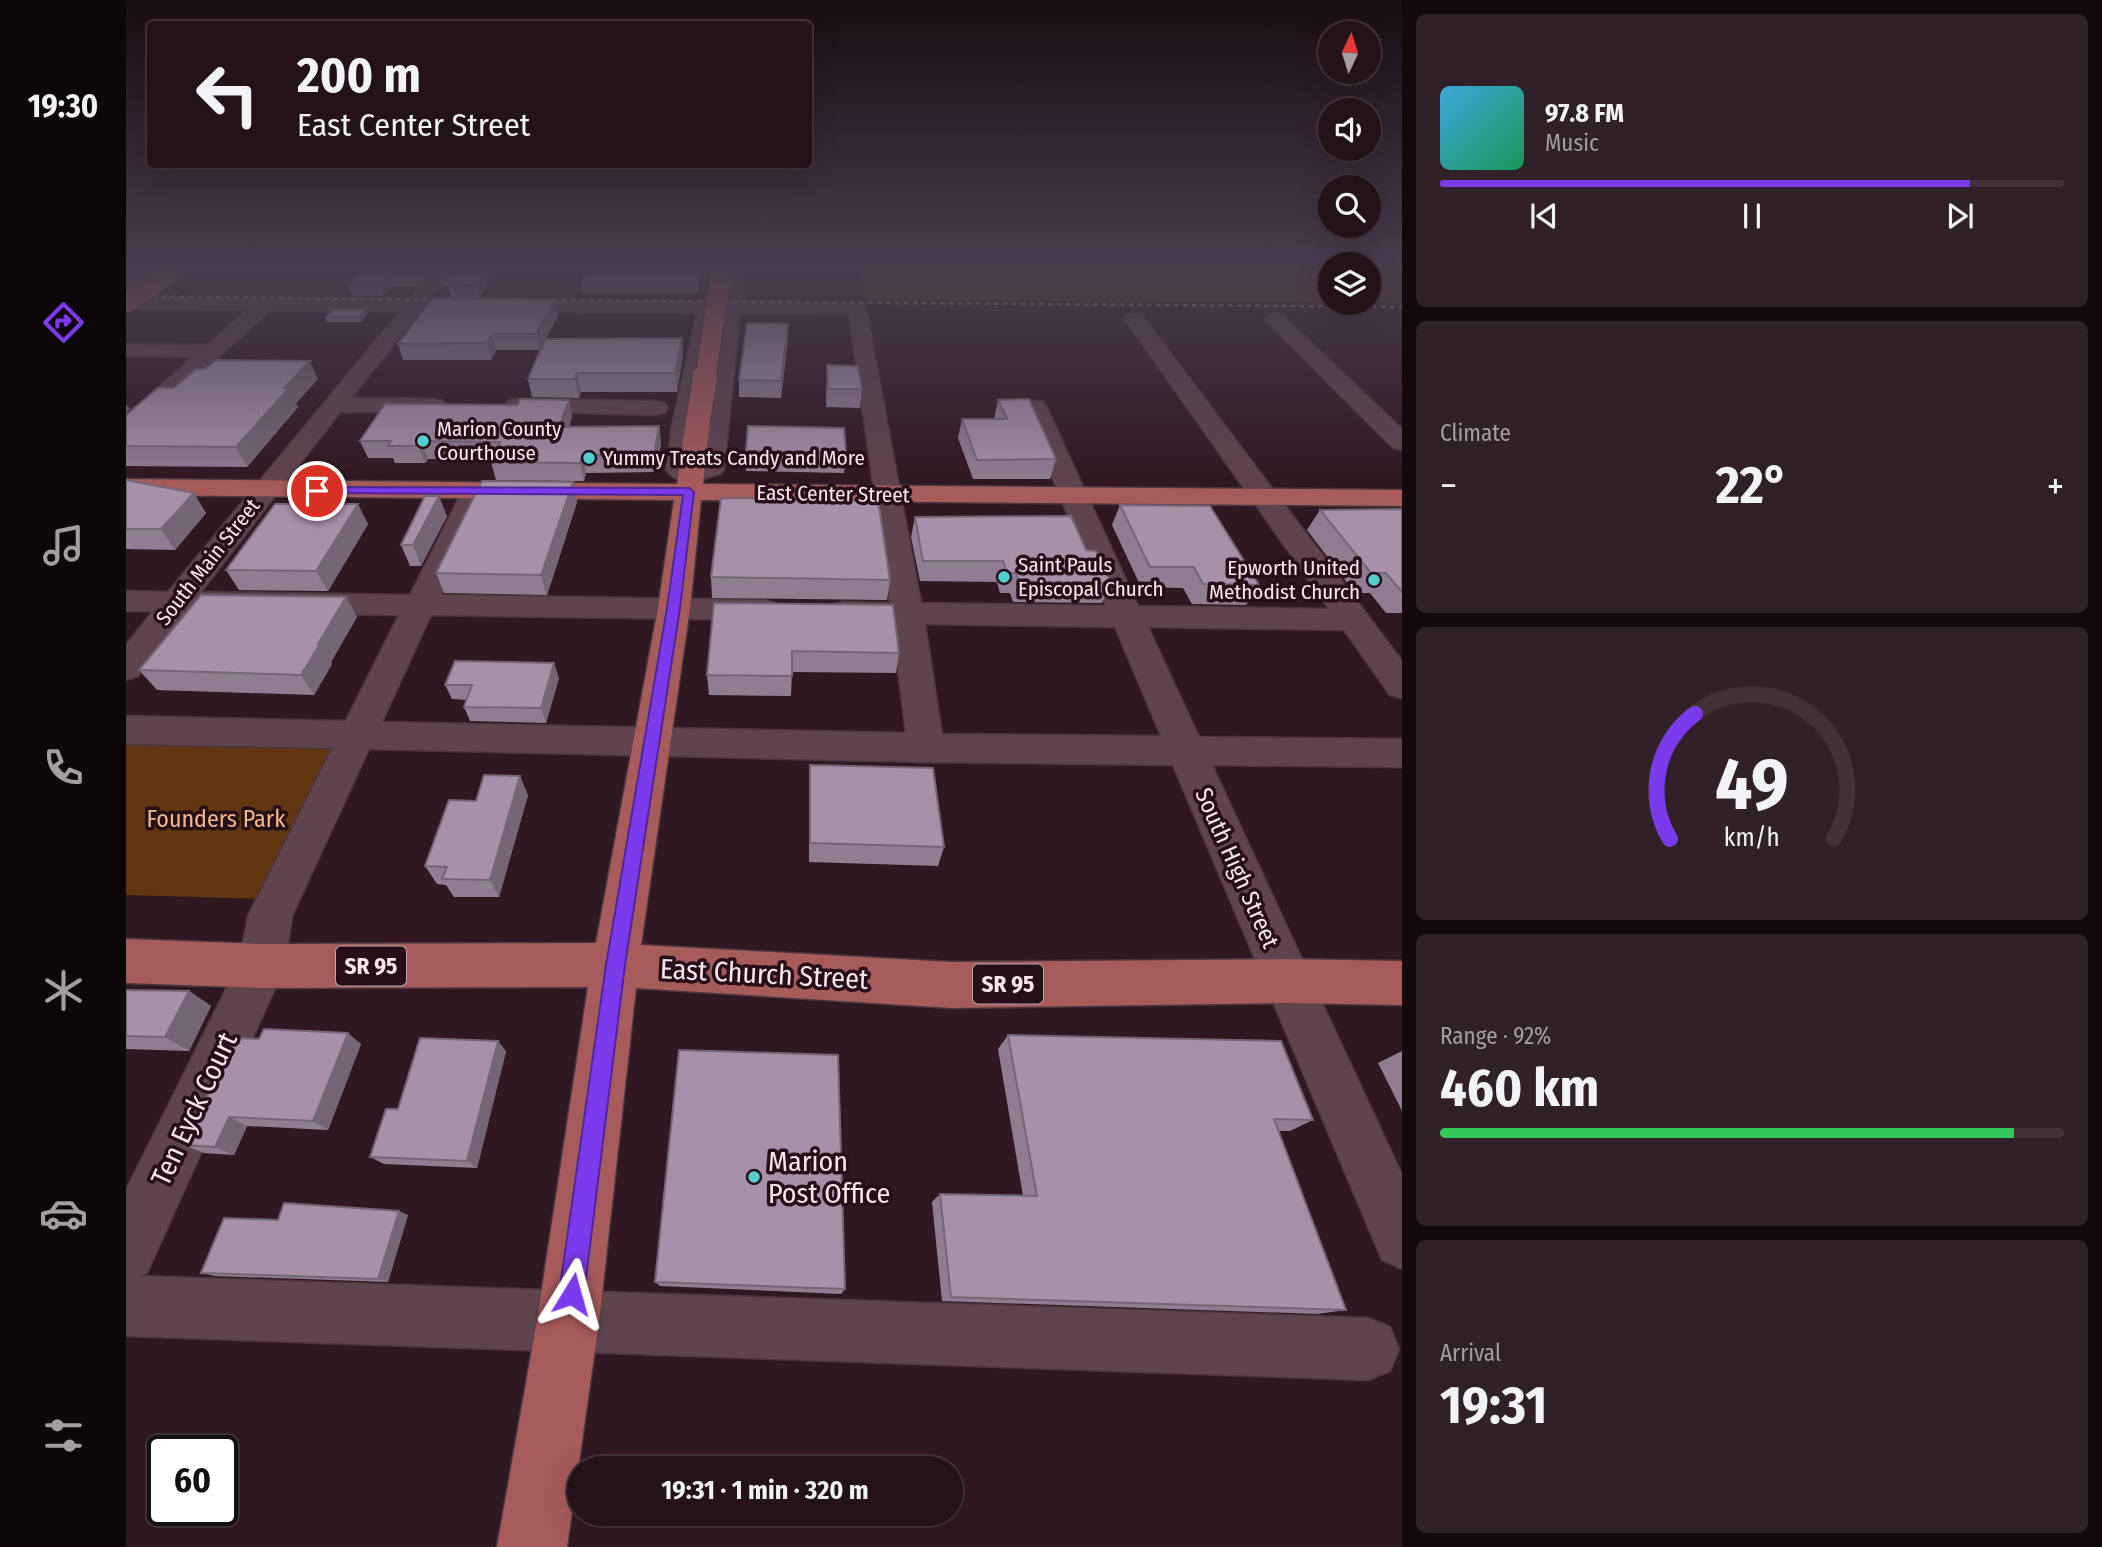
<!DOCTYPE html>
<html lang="en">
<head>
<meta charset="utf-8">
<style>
	body { margin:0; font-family:"Fira Sans Condensed",sans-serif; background:#302027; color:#f1f3f6; height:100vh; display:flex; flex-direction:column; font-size:26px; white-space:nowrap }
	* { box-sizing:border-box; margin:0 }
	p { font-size:23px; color:#a39ea2 }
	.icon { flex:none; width:38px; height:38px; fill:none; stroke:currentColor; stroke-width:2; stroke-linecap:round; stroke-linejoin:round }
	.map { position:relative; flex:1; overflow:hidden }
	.details { display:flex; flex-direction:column; gap:14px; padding:14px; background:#140a0e; width:700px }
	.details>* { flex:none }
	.guide { position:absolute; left:21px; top:21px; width:665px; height:147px; border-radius:7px; box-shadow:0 7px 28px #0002,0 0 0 2px #413239; background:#24121a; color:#f1f3f6; overflow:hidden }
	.needle { width:46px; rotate:4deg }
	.tools { position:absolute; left:1192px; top:21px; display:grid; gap:14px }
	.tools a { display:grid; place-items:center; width:63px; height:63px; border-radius:50%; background:#24121a; box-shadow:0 7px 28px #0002,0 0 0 2px #413239; font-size:35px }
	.speed { position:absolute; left:21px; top:1435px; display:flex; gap:14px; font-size:35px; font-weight:700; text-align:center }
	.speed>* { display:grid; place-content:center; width:91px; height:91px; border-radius:50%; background:#24121a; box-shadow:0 7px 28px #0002,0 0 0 2px #413239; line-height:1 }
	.speed .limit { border:4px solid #111; border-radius:10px; background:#fff; color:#111 }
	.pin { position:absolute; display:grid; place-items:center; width:60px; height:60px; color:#fff; margin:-30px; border:4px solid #fff; border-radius:50%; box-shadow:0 2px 7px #0007 }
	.me { position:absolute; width:77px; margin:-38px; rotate:8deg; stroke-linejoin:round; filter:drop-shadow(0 0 5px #0008) }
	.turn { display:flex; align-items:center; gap:24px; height:147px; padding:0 35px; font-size:32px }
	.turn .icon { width:91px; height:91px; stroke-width:2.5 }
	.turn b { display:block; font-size:49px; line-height:60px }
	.big { font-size:52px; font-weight:700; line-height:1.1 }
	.details .widget { flex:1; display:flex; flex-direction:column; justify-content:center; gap:10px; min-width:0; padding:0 24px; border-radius:10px; background:#302027 }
	.details .dial { align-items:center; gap:0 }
	.dial svg { height:182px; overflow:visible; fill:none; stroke:#413239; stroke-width:7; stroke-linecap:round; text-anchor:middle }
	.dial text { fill:#f1f3f6; stroke:none }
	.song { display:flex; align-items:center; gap:21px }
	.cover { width:84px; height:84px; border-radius:10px; background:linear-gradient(135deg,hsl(200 70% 55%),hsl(150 70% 35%)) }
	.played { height:7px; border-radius:4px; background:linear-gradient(90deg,#7c3aed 85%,#413239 85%) }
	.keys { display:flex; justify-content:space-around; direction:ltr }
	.heat { display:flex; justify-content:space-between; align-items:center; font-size:38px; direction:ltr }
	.charge { height:10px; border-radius:5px; background:linear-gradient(90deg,#34c759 92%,#413239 0) }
	.trip { position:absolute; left:441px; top:1456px; width:396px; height:70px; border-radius:35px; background:#24121a; box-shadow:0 7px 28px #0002,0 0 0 2px #413239; font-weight:700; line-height:70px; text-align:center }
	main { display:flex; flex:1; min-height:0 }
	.tab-bar { display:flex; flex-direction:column; width:126px; justify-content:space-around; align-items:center; background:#0e070a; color:#a39ea2 }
	.tab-bar .icon { width:49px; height:49px }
	.tab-bar .on { color:#7c3aed }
	.tab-bar b { font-size:32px; color:#f1f3f6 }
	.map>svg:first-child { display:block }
	.green { fill:#623610 }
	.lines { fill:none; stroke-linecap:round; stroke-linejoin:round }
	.minor-casing { stroke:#49363e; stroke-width:3 }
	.major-casing { stroke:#49363e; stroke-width:3 }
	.minor { fill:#5f444e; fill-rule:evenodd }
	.major { fill:#a75b5b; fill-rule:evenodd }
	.rail { stroke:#a7939b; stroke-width:2.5; stroke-dasharray:4.5 4.5; stroke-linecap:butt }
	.major-bridge-far1-casing { stroke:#49363e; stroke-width:22; stroke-linecap:butt }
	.major-bridge-casing { stroke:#49363e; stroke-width:26; stroke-linecap:butt }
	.major-bridge-far1 { stroke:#a75b5b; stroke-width:20 }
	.major-bridge { stroke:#a75b5b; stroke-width:24 }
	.wall { fill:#8f7d91 }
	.shaded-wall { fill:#746676 }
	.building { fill:#a691a9; stroke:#746676; stroke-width:2 }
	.route { fill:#7c3aed; stroke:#51269a; stroke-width:2 }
	.poi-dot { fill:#52cdd0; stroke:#260f19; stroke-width:2.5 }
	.labels { text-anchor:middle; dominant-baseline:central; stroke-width:7; stroke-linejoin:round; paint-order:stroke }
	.far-poi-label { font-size:21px; fill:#f9e7ed; stroke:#260f19; text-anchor:start }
	.far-street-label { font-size:21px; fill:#f9e7ed; stroke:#260f19 }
	.shield { fill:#260f19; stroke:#baa6ad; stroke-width:2 }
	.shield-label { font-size:23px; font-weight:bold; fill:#f9e7ed }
	.park-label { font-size:24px; fill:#f6b78a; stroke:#260f19 }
	.street-label { font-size:24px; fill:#f9e7ed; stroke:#260f19 }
	.near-street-label { font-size:28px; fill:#f9e7ed; stroke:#260f19 }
	.near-poi-label { font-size:28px; fill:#f9e7ed; stroke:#260f19; text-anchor:start }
</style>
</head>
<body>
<main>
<nav class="tab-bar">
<b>19:30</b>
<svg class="icon on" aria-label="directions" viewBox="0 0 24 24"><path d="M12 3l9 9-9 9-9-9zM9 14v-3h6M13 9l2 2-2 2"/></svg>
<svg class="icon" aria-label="music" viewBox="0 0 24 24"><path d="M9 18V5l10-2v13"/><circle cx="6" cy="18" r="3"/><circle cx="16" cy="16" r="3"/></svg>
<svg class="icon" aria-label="phone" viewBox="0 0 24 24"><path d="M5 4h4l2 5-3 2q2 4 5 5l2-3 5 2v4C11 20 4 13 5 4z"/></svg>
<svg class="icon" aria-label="climate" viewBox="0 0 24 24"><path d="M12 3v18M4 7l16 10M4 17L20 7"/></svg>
<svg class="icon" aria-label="car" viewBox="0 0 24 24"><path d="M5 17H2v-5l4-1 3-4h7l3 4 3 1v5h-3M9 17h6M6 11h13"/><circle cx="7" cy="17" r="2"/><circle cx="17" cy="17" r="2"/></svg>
<svg class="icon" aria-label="filters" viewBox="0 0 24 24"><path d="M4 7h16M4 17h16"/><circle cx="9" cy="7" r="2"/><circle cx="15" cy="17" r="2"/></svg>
</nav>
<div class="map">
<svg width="1276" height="1547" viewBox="0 0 1276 1547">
	<rect width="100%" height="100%" fill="#301822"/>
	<g class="green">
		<path d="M733,268L1204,270V303H1242L1243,270H1276V303L741,300Z"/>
		<path d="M0,740L220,744L138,899L0,895Z"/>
	</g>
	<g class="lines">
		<defs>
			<g id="minor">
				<path d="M19,268H39L7,292L0,294V280Z"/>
				<path d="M310,268H328L303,299L573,301L583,295L596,301L601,268H619L615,301L739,304L795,603L980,606L896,406L900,401H916L920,406L1012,606L1203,609L998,318L1001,314H1015L1276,661V698L1264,695L1218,630L1022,627L1073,737L1276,739V767L1086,765L1276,1175V1269L1256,1260L1047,765L800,762L243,749L166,916L159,966L21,1273L12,1276L1242,1318L1264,1327L1273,1349L1264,1371L1242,1380L0,1336V1190L113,963L122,916L206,748L0,744V716L220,721L273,615L60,612L12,676L0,680V645L27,611H0V591L42,592L274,311L144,310L9,434L0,436V416L67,357L0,356V344L82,345L121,310L0,309V297L284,299ZM294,311L571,313L546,425L540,470C552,488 577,479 594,474L598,469L614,313L723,314L764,603L716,602L705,605L700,612L705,619L716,622L766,623L780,733L256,722L305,615L638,620L649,617L654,610L649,603L638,600L315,595L362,492L358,486L349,484L340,486L336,492L284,595L75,592L214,412L317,411L321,406L317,401L309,399L225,398ZM590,313H595L573,464L566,466L570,425ZM799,624L989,627L1035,736L816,734Z"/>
				<path d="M1149,313L1156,315L1276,429V450L1267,448L1142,323L1139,319L1142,315Z"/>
				<path d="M390,399L530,401L538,403L542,408L538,413L530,415L382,411L378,406L382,401Z"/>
			</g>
			<path id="major" d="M572,414L580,416L584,421L577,484L1276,490V506L575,500L564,608L515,945L826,962L1161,959L1276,961V1005L1161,1003L826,1008L510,988L473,1321L441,1547H371L411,1321L462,987L136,988L0,983V939L136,944L470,943L532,608L548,500L0,495V479L551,484L560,421L564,416Z"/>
		</defs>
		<use href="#minor" class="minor-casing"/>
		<use href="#major" class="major-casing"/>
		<use href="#minor" class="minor"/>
		<use href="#major" class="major"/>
		<g class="rail">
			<path d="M0,296L325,300"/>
			<path d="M409,300L1276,307"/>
		</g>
		<defs>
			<g id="major-bridge-far1">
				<path d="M0,303L51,268"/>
				<path d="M579,379L596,268"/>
			</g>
			<path id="major-bridge" d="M572,421L579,377"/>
		</defs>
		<use href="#major-bridge-far1" class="major-bridge-far1-casing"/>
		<use href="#major-bridge" class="major-bridge-casing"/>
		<use href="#major-bridge-far1" class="major-bridge-far1"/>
		<use href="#major-bridge" class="major-bridge"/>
	</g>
	<g class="wall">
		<path d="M240,268H308L292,286H266L257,296H227L222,285Z"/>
		<path d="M373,268L353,297H325L322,286H317L314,275Z"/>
		<path d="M462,268H576L572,293H457L455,283Z"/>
		<path d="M242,313L235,322H201L200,317Z"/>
		<path d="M432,315L420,339L556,338L557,356L551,392H455L453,398L406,397L402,379L414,350H370L365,360H277L272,344Z"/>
		<path d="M662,340L655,398L613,397V380Z"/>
		<path d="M701,365L736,389L734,408L700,407Z"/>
		<path d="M192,379L170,403L172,407L121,467L0,466V415Z"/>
		<path d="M443,400L446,417L443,427L533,426L535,443L530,472L460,473L458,481L370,480L365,462L366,459H302L299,463H269L267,458H242L234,441L392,405Z"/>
		<path d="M872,400L930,459L924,479H847L832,438L836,419H868Z"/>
		<path d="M620,451L720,453L718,473L620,471Z"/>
		<path d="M0,480L80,513L49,550L0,549Z"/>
		<path d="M447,482L451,502L421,595L318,593L310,573Z"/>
		<path d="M994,505L1133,585L1120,605L1066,604L1057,588L1015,587L986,525Z"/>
		<path d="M1276,509V613H1260L1244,593H1229L1181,530L1194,510Z"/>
		<path d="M321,516L295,566H284L275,545Z"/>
		<path d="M789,517L960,550L985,583L976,603L887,602L884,593H874L871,582L794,581L785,537Z"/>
		<path d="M242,524L202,591L113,590L100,570Z"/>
		<path d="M585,577L764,580L761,600L586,598Z"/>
		<path d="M220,597L231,617L205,662L206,664L188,695L31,690L13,670Z"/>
		<path d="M588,603L773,653L770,673L666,672L665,696L583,695L581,675Z"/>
		<path d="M433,678L420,723L344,721L338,707L341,700L326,699L319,685Z"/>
		<path d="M684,765L818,847L812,866L683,862V784Z"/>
		<path d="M402,795L373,897H328L320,885L311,884L299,866L350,801Z"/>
		<path d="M0,990L63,991L85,1006L63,1051L0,1049Z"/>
		<path d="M882,1035L1187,1120L1164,1131H1152L1220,1310L1191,1314L816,1301L806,1202L814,1194L897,1196L872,1049Z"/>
		<path d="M108,1038L235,1044L202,1130L121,1126L108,1155L78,1153L58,1145Z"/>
		<path d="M380,1051L351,1168L258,1164L244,1157L272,1109Z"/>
		<path d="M1276,1051V1111L1252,1063Z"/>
		<path d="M282,1215L262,1282L89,1276L75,1273Z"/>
		<path d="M529,1282L719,1289L715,1294L534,1286Z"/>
	</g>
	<g class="shaded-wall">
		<path d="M295,268H308L292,286L288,275Z"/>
		<path d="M363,268H373L353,297L350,286Z"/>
		<path d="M574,268H576L572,293L571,283Z"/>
		<path d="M263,275L266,286L257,296L253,285Z"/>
		<path d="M429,299L432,315L414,350L410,334Z"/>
		<path d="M241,309L242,313L235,322L233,317Z"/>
		<path d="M662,324V340L655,398V381Z"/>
		<path d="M366,334L370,350L365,360L361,343Z"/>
		<path d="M556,338L557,356L551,392L549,373Z"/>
		<path d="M184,361L192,379L170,403L172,407L121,467L110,447L158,388Z"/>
		<path d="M451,373L455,392L453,398L449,379Z"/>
		<path d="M443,400L446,417L437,444L433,427Z"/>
		<path d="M0,404L4,409L0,413Z"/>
		<path d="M533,426L535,443L530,472L528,455Z"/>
		<path d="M295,441L302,459L299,463L292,446Z"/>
		<path d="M457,455L460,473L458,481L454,463Z"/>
		<path d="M447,482L451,502L421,595L415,575Z"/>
		<path d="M68,493L80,513L49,550L35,529Z"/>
		<path d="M313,496L321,516L295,566L287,545Z"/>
		<path d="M232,504L242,524L202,591L190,571Z"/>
		<path d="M220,597L231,617L205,662L206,664L188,695L175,675L192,644Z"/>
		<path d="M428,663L433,678L420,723L415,708Z"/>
		<path d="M394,776L402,795L373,897L364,880Z"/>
		<path d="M63,991L85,1006L63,1051L39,1037Z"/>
		<path d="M222,1033L235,1044L202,1130L187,1121Z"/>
		<path d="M372,1041L380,1051L351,1168L341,1161Z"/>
		<path d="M103,1117L121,1126L108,1155L89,1147Z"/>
		<path d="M273,1211L282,1215L262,1282L252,1279Z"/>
	</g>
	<g class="building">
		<path d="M240,268H295L288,275H263L253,285H222Z"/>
		<path d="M320,268H363L350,286L322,285L330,275H314Z"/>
		<path d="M462,268H574L571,283H455Z"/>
		<path d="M307,298L429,299L410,334H366L361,343L272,344Z"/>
		<path d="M208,309H241L233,317H200Z"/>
		<path d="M621,323L662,324L655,381L613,380Z"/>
		<path d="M556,338L549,373H451L449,379H402L419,339Z"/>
		<path d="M90,360L184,361L158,388H163L110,447L0,446V415L32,388H48L70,369H79Z"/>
		<path d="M701,365L732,366L736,389H702Z"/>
		<path d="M394,399L443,400L433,427L533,426L528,455H457L454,463L365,462L374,442L295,441L292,446H262L265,441H234L259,404L392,405Z"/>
		<path d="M903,399L930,459L851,460L836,419H881L872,400Z"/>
		<path d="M622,426L718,428L720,453L620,451Z"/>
		<path d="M0,480L68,493L35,529H0Z"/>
		<path d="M356,481L447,482L415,575L310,573Z"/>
		<path d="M299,496H313L287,545H275Z"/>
		<path d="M595,498L752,500L764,580L585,577Z"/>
		<path d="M149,504H232L190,571L100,570Z"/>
		<path d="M994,505L1084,506L1133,585L1077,584L1068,567H1024Z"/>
		<path d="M1276,509V592L1260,573H1245L1194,510Z"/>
		<path d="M945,516L960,550L970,551L985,583L893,582L890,573H881L877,561H797L789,517Z"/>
		<path d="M75,595L220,597L192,644H194L175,675L13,670Z"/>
		<path d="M588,603L767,605L773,653L666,651V676L581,675Z"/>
		<path d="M329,661L428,663L415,708L338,707L346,685H319Z"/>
		<path d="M684,765L807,768L818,847L684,843Z"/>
		<path d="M358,775L394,776L364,880L316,879L321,867L299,866L323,800L350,801Z"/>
		<path d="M0,990L63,991L39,1037L0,1036Z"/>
		<path d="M138,1029L222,1033L187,1121L103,1117L89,1147L58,1145L108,1038L133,1039Z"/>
		<path d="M882,1035L1155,1041L1187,1120L1148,1119L1220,1310L825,1297L814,1194L911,1196Z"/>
		<path d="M294,1038L372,1041L341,1161L244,1157L260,1109H272Z"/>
		<path d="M553,1050L712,1055L719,1289L529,1282Z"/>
		<path d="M158,1203L273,1211L252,1279L75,1273L98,1218L152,1220Z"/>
	</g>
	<linearGradient id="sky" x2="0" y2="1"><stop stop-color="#1a0d13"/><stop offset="0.55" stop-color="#483d4f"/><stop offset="1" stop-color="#483d4f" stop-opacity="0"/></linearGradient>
	<rect width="1276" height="484" fill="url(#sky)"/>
	<path class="route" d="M191,487L563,488L568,492L554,608L499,965L458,1294L455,1303L446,1307L437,1303L433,1294L480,965L541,608L557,495L187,493L185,491Z"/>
	<g class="poi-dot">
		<circle cx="297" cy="441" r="7"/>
		<circle cx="463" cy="458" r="7"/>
		<circle cx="878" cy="577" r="7"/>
		<circle cx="1248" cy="580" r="7"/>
		<circle cx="628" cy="1177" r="7"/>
	</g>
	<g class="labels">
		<g class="far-poi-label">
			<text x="311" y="429">Marion County<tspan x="311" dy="24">Courthouse</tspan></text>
			<text x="477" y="458">Yummy Treats Candy and More</text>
			<text x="892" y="565">Saint Pauls<tspan x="892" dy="24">Episcopal Church</tspan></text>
			<text x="1234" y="568" text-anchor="end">Epworth United<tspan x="1234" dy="24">Methodist Church</tspan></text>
		</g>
		<g class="far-street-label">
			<text transform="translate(707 494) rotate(1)">East Center Street</text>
			<text transform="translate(82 562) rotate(-52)">South Main Street</text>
		</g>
		<g class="shield">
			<rect x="210" y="946.5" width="70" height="39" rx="5"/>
			<rect x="847" y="964.5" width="70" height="39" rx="5"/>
		</g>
		<g class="shield-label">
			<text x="245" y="966">SR 95</text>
			<text x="882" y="984">SR 95</text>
		</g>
		<g class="park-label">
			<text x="90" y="819">Founders Park</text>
		</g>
		<g class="street-label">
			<text transform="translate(1111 868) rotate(66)">South High Street</text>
		</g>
		<g class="near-street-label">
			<text transform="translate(638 974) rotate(3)">East Church Street</text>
			<text transform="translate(68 1109) rotate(-65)">Ten Eyck Court</text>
		</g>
		<g class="near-poi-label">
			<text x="642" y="1161">Marion<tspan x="642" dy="32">Post Office</tspan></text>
		</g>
	</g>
</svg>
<div class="tools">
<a><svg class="needle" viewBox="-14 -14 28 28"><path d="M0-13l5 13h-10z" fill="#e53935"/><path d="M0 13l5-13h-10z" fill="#a39ea2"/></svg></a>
<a><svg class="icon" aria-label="sound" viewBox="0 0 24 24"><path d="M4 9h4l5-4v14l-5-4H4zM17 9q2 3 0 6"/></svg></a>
<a><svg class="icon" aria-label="search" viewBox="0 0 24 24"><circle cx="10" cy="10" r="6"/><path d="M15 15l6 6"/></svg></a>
<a><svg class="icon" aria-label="layers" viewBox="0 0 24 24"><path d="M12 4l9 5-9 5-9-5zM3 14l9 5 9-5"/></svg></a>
</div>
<div class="speed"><div class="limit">60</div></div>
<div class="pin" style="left:191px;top:491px;background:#d93025"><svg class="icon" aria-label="arrive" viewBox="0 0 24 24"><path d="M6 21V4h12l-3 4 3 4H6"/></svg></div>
<svg class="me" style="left:446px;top:1294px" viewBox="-20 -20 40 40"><path d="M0-17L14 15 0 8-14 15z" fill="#7c3aed" stroke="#fff" stroke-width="4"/></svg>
<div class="trip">19:31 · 1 min · 320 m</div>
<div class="guide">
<div class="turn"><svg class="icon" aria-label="left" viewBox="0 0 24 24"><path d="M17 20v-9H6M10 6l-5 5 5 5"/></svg><div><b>200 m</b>East Center Street</div></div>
</div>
</div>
<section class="details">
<div class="widget">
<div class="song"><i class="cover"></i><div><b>97.8 FM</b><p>Music</p></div></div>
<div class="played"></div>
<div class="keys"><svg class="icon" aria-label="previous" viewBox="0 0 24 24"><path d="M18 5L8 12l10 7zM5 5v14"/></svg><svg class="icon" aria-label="pause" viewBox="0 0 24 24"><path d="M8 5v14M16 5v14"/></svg><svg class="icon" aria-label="next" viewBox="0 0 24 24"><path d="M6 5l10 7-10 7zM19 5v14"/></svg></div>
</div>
<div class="widget"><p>Climate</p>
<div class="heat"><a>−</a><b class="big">22°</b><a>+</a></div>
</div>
<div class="widget dial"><svg viewBox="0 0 100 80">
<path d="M14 69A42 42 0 1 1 86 69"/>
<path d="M14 69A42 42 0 0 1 25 14" stroke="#7c3aed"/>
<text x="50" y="56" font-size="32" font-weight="700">49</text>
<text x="50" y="72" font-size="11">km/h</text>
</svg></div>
<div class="widget"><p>Range · 92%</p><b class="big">460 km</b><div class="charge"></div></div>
<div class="widget"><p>Arrival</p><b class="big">19:31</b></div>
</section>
</main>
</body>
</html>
